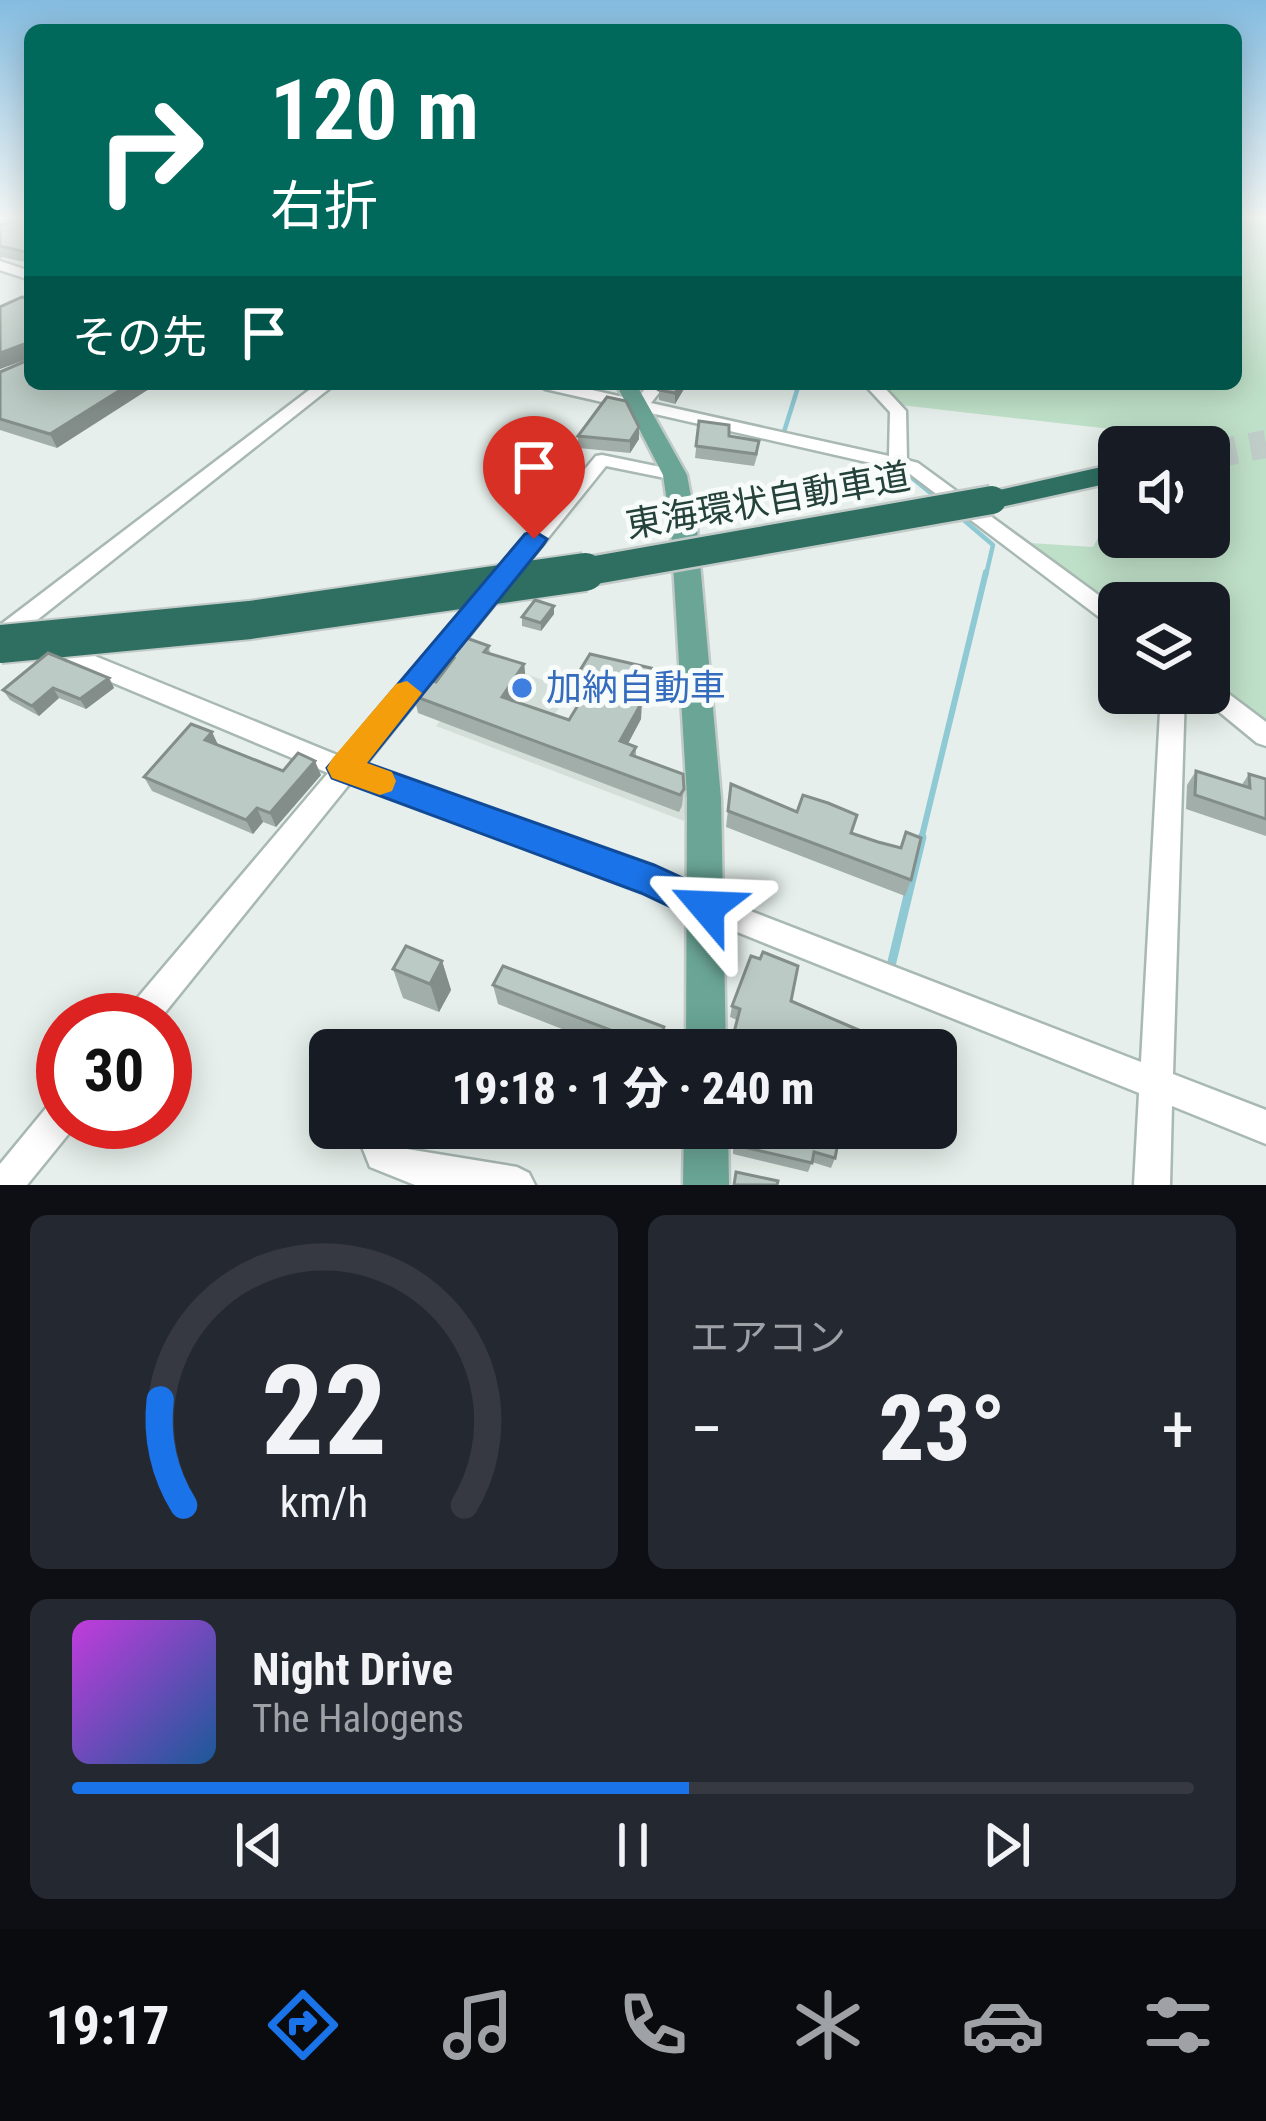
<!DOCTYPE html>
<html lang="ja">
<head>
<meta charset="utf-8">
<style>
	body { margin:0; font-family:"Roboto Condensed","Noto Sans JP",sans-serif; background:#242831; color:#f1f3f6; height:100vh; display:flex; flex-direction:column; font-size:45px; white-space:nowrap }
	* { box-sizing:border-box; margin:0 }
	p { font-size:39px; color:#9ea1a6 }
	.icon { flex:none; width:66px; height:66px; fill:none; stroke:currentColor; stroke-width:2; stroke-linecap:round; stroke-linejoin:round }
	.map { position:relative; height:1185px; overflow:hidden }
	.drawer { display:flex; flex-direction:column; gap:30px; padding:30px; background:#0d0f14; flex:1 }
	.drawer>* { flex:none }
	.top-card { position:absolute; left:24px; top:24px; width:1218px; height:366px; border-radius:18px; box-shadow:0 6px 30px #0003; background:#00695c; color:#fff; overflow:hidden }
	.fabs { position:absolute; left:1098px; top:426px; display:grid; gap:24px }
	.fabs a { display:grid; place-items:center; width:132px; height:132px; border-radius:18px; background:#171b24; box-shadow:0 6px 30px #0003; font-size:60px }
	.speed { position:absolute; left:36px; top:993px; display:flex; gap:24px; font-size:60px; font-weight:700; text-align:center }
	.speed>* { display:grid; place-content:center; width:156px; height:156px; border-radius:50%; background:#171b24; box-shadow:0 6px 30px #0003; line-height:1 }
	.speed .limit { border:18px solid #d22; background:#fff; color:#111 }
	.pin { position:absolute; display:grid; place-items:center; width:102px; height:102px; color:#fff; margin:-123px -51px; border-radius:50% 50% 50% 0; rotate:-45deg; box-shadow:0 0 12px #0007 }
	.pin .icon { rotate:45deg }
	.me { position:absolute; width:132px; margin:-66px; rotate:296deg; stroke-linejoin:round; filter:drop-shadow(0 0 9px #0008) }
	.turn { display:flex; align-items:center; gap:42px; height:252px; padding:0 48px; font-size:54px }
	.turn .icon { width:156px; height:156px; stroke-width:2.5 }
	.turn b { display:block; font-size:84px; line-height:102px }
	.then { display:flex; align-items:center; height:114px; padding:0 48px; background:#0003; gap:24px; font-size:45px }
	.big { font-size:90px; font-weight:800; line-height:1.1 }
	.drawer .card { flex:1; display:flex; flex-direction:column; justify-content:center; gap:18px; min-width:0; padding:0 42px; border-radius:18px; background:#242831 }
	.drawer .dial { align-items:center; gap:0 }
	.dial svg { height:312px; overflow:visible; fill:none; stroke:#363941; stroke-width:7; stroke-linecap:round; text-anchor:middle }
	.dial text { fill:#f1f3f6; stroke:none }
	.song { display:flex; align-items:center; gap:36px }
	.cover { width:144px; height:144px; border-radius:18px; background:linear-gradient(135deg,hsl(290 70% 55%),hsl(210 70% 35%)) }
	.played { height:12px; border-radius:6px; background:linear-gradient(90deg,#1a73e8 55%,#363941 55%) }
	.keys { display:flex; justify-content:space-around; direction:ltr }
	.heat { display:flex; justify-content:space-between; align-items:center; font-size:66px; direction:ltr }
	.drawer .tiles { flex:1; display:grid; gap:30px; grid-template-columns:1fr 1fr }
	.card:last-child { grid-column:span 2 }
	.trip { position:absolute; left:309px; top:1029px; width:648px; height:120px; border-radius:18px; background:#171b24; box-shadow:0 6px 30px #0003; font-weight:800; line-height:120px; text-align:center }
	.tabs { display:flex; height:192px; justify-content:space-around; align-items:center; background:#090b0e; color:#9ea1a6 }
	.tabs .icon { width:84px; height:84px }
	.tabs .selected { color:#1a73e8 }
	.tabs b { font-size:54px; color:#f1f3f6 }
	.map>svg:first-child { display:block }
	.built { fill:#d4dfda }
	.green { fill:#bfe0c8 }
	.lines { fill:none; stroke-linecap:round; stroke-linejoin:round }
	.stream-far2 { stroke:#8ec9d4; stroke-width:4.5 }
	.stream-far1 { stroke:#8ec9d4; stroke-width:6 }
	.stream { stroke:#8ec9d4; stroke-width:9 }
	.highway-tunnel { stroke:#bfccc8; stroke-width:28; stroke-dasharray:28 14; stroke-linecap:butt }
	.minor-casing { stroke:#a8b8b2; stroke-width:5 }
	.major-casing { stroke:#c2cac8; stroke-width:5 }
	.highway-casing { stroke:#c2cac8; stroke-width:5 }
	.minor { fill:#fff; fill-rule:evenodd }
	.major { fill:#6aa596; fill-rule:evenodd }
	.highway { fill:#2f6f62; fill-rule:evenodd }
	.highway-bridge-far1-casing { stroke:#c2cac8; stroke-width:33; stroke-linecap:butt }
	.highway-bridge-casing { stroke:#c2cac8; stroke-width:42; stroke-linecap:butt }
	.highway-bridge-far1 { stroke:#2f6f62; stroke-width:28 }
	.highway-bridge { stroke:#2f6f62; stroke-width:38 }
	.wall { fill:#a1aea9 }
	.shaded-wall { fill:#838d89 }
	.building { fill:#bbcac4; stroke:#838d89; stroke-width:3 }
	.route { fill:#1a73e8; stroke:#114b97; stroke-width:3 }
	.slow { fill:#f59e0b }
	.shop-dot { fill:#3f7fe0; stroke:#f7fbf9; stroke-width:4.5 }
	.labels { text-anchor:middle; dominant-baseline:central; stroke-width:10; stroke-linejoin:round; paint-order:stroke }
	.street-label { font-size:36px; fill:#24423a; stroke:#f7fbf9 }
	.shop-label { font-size:36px; fill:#366cbe; stroke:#f7fbf9; text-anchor:start }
</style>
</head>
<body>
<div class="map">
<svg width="1266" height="1185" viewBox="0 0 1266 1185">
	<rect width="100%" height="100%" fill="#e6efeb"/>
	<g class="built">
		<path d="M492,662L571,690L553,717L473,687Z"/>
		<path d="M459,697L689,784L684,821L436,726Z"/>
	</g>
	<path class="green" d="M1236,216H1266V729L1209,684V603H1119V613L1030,543L1093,547L1106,523L1119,517V537H1209V447H1128L1111,429L900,405L882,384H1236Z"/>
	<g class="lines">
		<g class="stream-far2">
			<path d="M783,435L799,384"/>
			<path d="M899,467L939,500"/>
			<path d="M959,516L993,545L986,575"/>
		</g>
		<path class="stream-far1" d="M921,840L986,572"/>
		<path class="stream" d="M890,970L922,837"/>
		<path class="highway-tunnel" d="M1209,455L1266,444"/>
		<defs>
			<g id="minor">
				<path d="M0,261L30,271V280L0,270Z"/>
				<path d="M317,384H335L8,643L0,645V625Z"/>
				<path d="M537,384H566L636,400L649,384H666L651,403L889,456L890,412L864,384H881L906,411L907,460L918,463L1119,610V629L1111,626L906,471L545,389Z"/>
				<path d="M602,455L675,470L684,475L675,480L606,466L365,765L664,872L717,898L1141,1062L1161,693H1185L1173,1074L1266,1110V1144L1172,1106L1170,1185H1134L1139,1093L697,916L645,890L351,782L159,1020H123L128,1009L328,773L42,653L39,647L42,641H58L342,757L596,456Z"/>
				<path d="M1209,682L1217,685L1266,722V746L1257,743L1201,697L1198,693H1209Z"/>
				<path d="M63,1097V1122H76L75,1126L27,1185H0V1164L51,1102Z"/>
				<path d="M360,1128H388L394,1143L407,1149L517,1167L529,1173L535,1185H415L370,1167L357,1134Z"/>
			</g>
			<g id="major">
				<path d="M616,384H636L687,475L697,529L721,798L726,1050H686L687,798L671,529L663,475Z"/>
				<path d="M684,1128H728L729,1185H683Z"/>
			</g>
			<path id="highway" d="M1119,463V481L992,509L977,500L982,494Z"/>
		</defs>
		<use href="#minor" class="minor-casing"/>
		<use href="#major" class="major-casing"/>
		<use href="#highway" class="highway-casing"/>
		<use href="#minor" class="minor"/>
		<use href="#major" class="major"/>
		<use href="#highway" class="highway"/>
		<defs>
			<path id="highway-bridge-far1" d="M567,575L992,500"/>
			<path id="highway-bridge" d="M0,644L250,620L585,572"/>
		</defs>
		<use href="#highway-bridge-far1" class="highway-bridge-far1-casing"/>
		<use href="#highway-bridge" class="highway-bridge-casing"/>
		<use href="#highway-bridge-far1" class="highway-bridge-far1"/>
		<use href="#highway-bridge" class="highway-bridge"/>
	</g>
	<g class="wall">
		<path d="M30,216V263L1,257L0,261V225Z"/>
		<path d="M30,299L57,448L0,430V372L26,359L0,369V307Z"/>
		<path d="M581,384H612L607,389Z"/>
		<path d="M663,384H687L675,404L659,400V390Z"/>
		<path d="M699,421L758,453L754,466L695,458Z"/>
		<path d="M639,427V439L630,453L578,448V436Z"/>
		<path d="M554,606V614L541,631L522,626V617Z"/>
		<path d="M489,646L490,654L524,664L526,682L514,701L569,720L586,691L580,689L579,672L651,668L650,685L641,702V719L628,744L636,747V757L684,789L682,806L679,812L418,713L414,696L436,682L445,670L442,654Z"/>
		<path d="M109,678L114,688L86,709L59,698L39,716L10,700L3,690Z"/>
		<path d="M212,732L218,745L283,771L321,775L276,827L263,822L253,834L152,791L144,777Z"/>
		<path d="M1196,771L1241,786L1249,774L1266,779V836L1186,809L1187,785Z"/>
		<path d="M731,784L797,812L878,842L900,848L906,832L911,880L905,896L726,827Z"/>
		<path d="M442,961L451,990L439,1012L403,998L393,969Z"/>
		<path d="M493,985L664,1027L661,1050H616L498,1004Z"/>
		<path d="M791,1001L857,1050H730L737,1020L730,1017L732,1006Z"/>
		<path d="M733,1128H841L835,1158L831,1168L812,1162L808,1172L733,1154Z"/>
	</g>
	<g class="shaded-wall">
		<path d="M0,216H20L0,222Z"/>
		<path d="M27,343L30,358L0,369V353Z"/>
		<path d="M130,384H157L57,448L50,434Z"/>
		<path d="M681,384H687L675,404V393Z"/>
		<path d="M639,427V439L630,453V441Z"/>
		<path d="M554,606V614L541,631V623Z"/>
		<path d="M524,664L526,682L505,714L502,697Z"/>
		<path d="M651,668L650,685L633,716V699Z"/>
		<path d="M109,678L114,688L86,709L80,699Z"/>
		<path d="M53,688L59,698L39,716L32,706Z"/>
		<path d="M642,702L641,719L620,758V741Z"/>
		<path d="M212,732L219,747L205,740Z"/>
		<path d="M315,761L321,775L276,827L270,813Z"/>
		<path d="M257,808L263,822L253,834L246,820Z"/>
		<path d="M442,961L451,990L439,1012L430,984Z"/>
		<path d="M664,1027L661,1050H656Z"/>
	</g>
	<g class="building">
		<path d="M27,216H30V253L0,246V225L26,218Z"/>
		<path d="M22,297L30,299V384H130L50,434L0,419V372L26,361L27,343L0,353V307Z"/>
		<path d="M663,384H681L675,393L659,390Z"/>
		<path d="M607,397L626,401L639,427L630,441L578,436Z"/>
		<path d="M699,421L729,425V436L759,441L756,454L696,446Z"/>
		<path d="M535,600L554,606L541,623L522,617Z"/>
		<path d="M458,635L489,646L484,652L524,664L502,697L569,720L595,677L579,672L590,654L651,668L633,699L642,702L620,741L636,747L631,755L683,774L684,789L680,795L414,696L427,679L436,682L454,658L442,654Z"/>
		<path d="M48,653L109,678L80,699L53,688L32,706L3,690Z"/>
		<path d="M191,724L212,732L205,740L283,771L298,753L315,761L270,813L257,808L246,820L144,777Z"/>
		<path d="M1196,771L1250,788L1249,774L1266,779V819L1195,795Z"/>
		<path d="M731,784L797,812L803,795L828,803L857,815L851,833L878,842L901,848L906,832L921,838L911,880L728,811Z"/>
		<path d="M406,946L442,961L430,984L393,969Z"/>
		<path d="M763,952L798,966L791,1001L861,1031L857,1050H755L732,1040L740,1009L732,1006L751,956L760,959Z"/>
		<path d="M503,966L664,1027L656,1050H638L639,1041L493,985Z"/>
		<path d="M735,1128H841L835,1158L814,1152L812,1163L735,1145Z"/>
		<path d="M736,1172L778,1181L777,1185H734Z"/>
	</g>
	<linearGradient id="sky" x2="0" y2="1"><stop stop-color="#84bce0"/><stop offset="0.57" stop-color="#f4f8f6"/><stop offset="1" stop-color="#f4f8f6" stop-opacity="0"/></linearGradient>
	<rect width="1266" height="382" fill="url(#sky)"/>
	<path class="route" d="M534,531L547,539L543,545L367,763L654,865L720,895L725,907L720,919L707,924L641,893L332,778L327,768L525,534Z"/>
	<path class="slow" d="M407,681L422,693L367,763L392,772L396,781L392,791L380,795L332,778L327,768L332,759L396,684Z"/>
	<circle class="shop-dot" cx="522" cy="688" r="12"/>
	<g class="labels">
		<g class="street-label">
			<text transform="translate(768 501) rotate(-10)">東海環状自動車道</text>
		</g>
		<g class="shop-label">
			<text x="546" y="688">加納自動車</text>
		</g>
	</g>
</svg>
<div class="fabs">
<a><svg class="icon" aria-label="sound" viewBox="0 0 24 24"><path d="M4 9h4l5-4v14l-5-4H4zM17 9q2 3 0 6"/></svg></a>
<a><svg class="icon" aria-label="layers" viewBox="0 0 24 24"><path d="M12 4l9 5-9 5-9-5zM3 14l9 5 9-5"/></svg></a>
</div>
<div class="speed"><div class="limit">30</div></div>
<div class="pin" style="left:534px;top:539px;background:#d93025"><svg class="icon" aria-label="arrive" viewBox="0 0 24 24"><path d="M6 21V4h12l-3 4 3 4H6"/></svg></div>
<svg class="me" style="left:707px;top:907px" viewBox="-20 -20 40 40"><path d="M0-17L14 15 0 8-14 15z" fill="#1a73e8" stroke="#fff" stroke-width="4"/></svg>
<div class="trip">19:18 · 1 分 · 240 m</div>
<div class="top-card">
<div class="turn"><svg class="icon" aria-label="right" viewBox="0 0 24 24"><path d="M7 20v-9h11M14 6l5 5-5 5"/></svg><div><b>120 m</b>右折</div></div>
<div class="then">その先<svg class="icon" aria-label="arrive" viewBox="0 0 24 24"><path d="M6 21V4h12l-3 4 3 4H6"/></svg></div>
</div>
</div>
<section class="drawer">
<div class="tiles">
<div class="card dial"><svg viewBox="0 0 100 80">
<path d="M14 69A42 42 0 1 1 86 69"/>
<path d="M14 69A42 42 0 0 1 8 42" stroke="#1a73e8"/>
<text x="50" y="56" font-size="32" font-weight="700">22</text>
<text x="50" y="72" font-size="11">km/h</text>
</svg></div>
<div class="card"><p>エアコン</p>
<div class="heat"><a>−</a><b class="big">23°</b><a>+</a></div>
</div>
<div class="card">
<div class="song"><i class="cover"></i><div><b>Night Drive</b><p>The Halogens</p></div></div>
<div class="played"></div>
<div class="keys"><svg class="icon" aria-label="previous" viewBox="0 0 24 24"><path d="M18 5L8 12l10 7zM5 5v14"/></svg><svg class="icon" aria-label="pause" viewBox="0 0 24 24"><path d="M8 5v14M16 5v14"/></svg><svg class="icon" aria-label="next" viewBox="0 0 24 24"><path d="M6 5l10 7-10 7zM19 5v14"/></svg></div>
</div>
</div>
</section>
<nav class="tabs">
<b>19:17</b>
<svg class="icon selected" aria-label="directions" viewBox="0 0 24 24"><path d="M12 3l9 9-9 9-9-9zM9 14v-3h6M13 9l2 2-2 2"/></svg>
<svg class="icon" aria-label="music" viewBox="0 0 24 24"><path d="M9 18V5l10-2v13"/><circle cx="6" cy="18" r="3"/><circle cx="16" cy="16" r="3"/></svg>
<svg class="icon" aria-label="phone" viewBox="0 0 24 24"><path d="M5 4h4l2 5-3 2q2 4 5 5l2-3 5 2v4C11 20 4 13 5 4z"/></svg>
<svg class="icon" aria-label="climate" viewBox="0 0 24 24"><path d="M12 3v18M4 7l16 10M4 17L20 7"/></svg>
<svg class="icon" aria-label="car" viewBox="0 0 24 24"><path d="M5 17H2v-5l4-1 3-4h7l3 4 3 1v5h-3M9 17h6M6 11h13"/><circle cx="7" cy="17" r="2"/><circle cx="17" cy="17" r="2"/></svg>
<svg class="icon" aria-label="filters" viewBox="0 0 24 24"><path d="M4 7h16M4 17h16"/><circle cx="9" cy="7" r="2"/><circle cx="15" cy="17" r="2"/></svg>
</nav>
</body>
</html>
